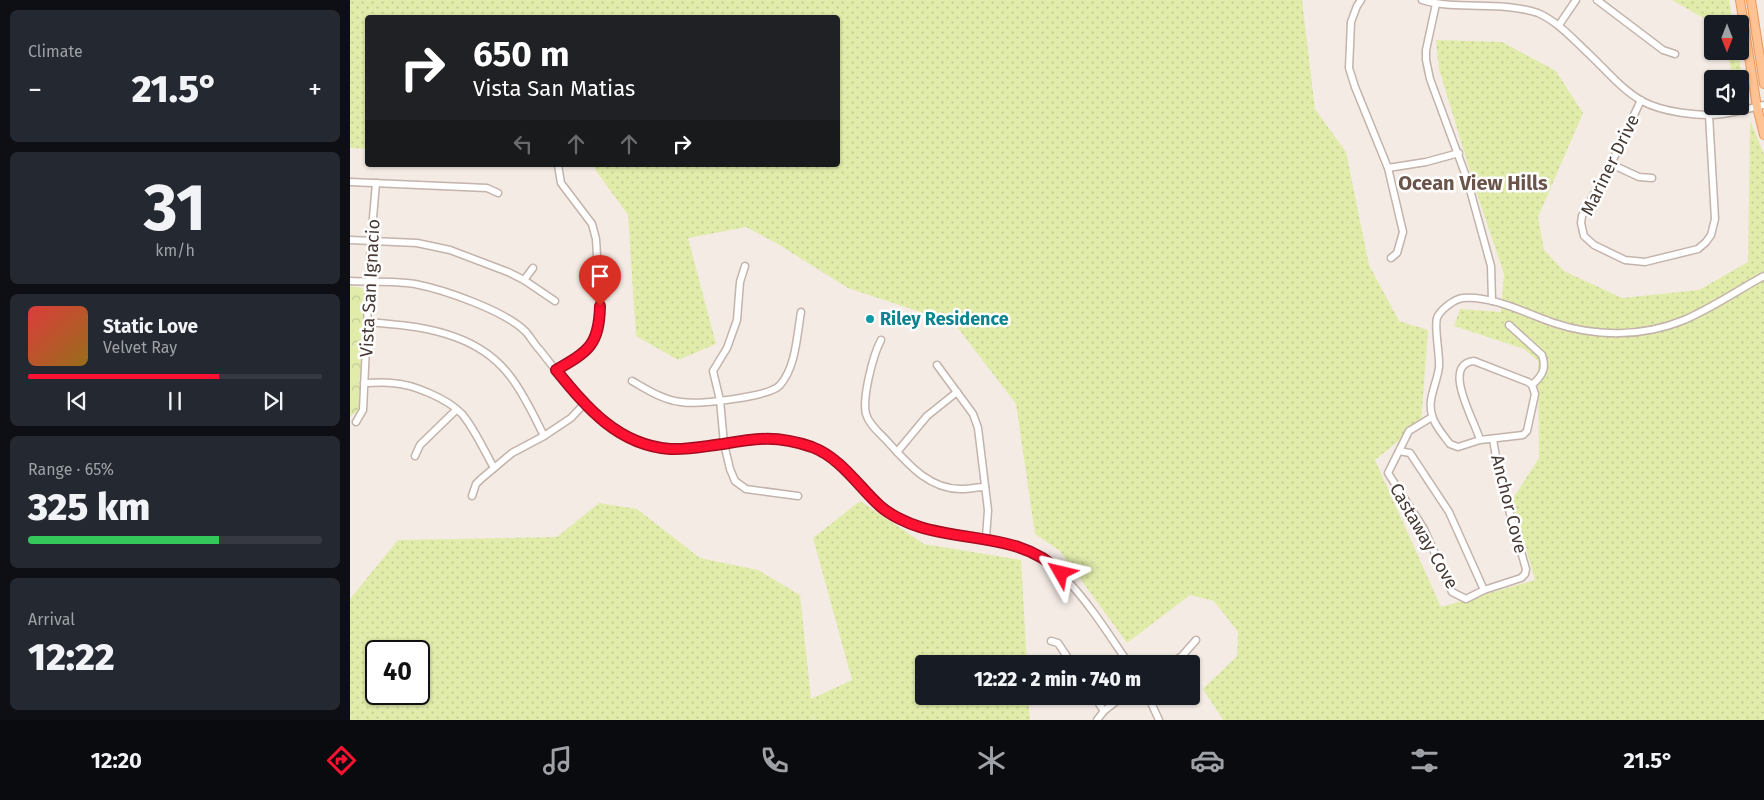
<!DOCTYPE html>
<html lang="en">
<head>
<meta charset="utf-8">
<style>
	body { margin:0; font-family:"Fira Sans",sans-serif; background:#242831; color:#f1f3f6; height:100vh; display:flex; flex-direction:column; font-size:19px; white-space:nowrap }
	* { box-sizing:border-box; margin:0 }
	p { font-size:16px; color:#9ea1a6 }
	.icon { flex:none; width:28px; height:28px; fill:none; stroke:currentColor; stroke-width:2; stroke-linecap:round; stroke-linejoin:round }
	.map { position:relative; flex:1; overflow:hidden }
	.details { display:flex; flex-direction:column; gap:10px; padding:10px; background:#0d0f14; width:350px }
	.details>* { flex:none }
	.guide { position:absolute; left:15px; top:15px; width:475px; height:152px; border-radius:5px; box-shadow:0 1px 4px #0004; background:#202124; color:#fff; overflow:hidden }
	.needle { width:32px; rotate:180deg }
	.buttons { position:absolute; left:1354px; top:15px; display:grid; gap:10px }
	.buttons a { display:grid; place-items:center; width:45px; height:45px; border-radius:5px; background:#171b24; box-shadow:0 1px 4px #0004; font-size:25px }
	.speed { position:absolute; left:15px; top:640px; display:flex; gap:10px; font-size:25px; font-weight:700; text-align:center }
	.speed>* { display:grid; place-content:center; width:65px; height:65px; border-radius:50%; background:#171b24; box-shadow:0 1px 4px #0004; line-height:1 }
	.speed .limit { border:2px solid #111; border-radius:8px; background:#fff; color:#111 }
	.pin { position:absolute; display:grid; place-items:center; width:42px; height:42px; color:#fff; margin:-51px -21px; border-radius:50% 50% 50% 0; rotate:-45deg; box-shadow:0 0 5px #0007 }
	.pin .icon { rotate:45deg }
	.me { position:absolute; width:55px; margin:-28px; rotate:307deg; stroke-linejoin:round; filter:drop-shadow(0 0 4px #0008) }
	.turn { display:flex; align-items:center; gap:18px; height:105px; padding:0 25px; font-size:22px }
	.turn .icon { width:65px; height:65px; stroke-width:2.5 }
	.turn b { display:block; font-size:35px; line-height:42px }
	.lanes { display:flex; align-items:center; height:48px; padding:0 25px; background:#0003; justify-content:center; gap:25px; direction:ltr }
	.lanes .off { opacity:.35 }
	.big { font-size:38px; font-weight:800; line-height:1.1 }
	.details .tile { flex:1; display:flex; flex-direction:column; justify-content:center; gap:8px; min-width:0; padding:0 18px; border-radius:8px; background:#242831 }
	.details .dial { align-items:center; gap:0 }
	.dial b { font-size:65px; line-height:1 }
	.song { display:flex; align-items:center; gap:15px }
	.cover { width:60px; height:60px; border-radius:8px; background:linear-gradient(135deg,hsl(0 70% 55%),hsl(40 70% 35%)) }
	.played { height:5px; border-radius:2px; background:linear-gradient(90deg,#ff1131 65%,#363941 65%) }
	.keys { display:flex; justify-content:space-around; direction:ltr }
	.heat { display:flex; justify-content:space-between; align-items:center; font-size:28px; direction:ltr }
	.charge { height:8px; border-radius:4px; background:linear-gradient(90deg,#34c759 65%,#363941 0) }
	.trip { position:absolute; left:565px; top:655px; width:285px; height:50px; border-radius:5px; background:#171b24; box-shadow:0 1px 4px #0004; font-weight:800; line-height:50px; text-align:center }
	.dock { display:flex; height:80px; justify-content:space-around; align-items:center; background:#090b0e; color:#9ea1a6 }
	.dock .icon { width:35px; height:35px }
	.dock .active { color:#ff1131 }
	.dock b { font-size:22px; color:#f1f3f6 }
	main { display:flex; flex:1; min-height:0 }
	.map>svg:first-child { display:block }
	.grass { fill:url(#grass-dots); fill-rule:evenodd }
	.forest { fill:url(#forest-crowns) }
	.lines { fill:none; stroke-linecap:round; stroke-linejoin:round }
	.minor-casing { stroke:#c3b3aa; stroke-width:9 }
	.major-casing { stroke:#ed975a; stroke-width:10 }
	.minor { stroke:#fff; stroke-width:6 }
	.major { stroke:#ffc293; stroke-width:8 }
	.route-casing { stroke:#a60b20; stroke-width:12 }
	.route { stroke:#ff1131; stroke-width:9 }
	.culture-dot { fill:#0f9aa8; stroke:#fff; stroke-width:2 }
	.labels { text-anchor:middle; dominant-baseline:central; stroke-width:5; stroke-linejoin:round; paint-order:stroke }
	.street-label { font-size:18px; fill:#473a34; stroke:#fff }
	.culture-label { font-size:18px; font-weight:bold; fill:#0d838f; stroke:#fff; text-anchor:start }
	.quarter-label { font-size:20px; font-weight:bold; fill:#6b554b; stroke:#fff }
</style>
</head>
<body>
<main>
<section class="details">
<div class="tile"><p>Climate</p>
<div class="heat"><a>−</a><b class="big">21.5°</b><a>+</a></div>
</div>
<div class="tile dial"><b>31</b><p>km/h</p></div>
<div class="tile">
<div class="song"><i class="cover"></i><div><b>Static Love</b><p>Velvet Ray</p></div></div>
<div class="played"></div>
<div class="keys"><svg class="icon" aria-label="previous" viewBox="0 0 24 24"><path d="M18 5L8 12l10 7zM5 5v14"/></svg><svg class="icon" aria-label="pause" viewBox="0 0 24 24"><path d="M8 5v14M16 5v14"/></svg><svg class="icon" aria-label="next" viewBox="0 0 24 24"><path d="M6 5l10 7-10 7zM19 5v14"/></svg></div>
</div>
<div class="tile"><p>Range · 65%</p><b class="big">325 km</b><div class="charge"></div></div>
<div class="tile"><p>Arrival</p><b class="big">12:22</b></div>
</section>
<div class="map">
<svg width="1414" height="720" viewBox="0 0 1414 720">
	<defs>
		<pattern id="grass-dots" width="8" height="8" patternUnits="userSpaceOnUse" patternTransform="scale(1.25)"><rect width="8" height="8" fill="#e1ecab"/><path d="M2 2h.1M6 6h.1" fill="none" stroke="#c2cb94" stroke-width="1.8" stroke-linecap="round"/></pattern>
		<pattern id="forest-crowns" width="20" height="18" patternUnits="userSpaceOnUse" patternTransform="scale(1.25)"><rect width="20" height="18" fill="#e1ecab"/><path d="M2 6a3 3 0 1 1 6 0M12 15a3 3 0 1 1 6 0" fill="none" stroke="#c2cb94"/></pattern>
	</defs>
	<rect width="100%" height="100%" fill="#f4ebe5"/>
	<g class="grass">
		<path d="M0,0H952L965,109L996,152L1019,265L1049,321L1078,330L1071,423L1025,460L1091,607L1185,580L1162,500L1189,458L1188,361L1174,349L1104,326L1110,309L1151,312L1154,274L1125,188L1089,69L1086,40L1152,42L1206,71L1233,113L1188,217L1194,250L1214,271L1272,298L1349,290L1398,262L1400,120L1414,155V720H873L853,689L887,656L888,632L864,601L840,595L777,643L710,551L685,534L666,404L604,323L498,288L426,243L396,227L338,238L366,344L328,360L286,336L278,215L242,165H237H488V18H18L17,149L0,148Z"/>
		<path d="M1322,0H1379L1383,24H1364Z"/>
		<path d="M1377,51H1388L1395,95L1390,96V79H1383Z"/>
		<path d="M510,501L574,544L671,560L677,664H574V696H678L680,720H464L462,714L463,720H0V599L48,540L207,537L249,503L287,509L350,558L408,570L450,595L461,699L502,680L463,538ZM69,651V694H26V651Z"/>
	</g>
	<path class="forest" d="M0,286L12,288L15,294L10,404L7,412L0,416Z"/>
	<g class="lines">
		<defs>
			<g id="minor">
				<path d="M1011,0L1007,6L1001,22L999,68L1005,87L1038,168L1053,232L1047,253L1041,258"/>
				<path d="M1072,0C1110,11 1148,0 1188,13C1208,22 1222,38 1238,53C1255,69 1271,89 1292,101C1312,112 1350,117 1373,114C1387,112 1401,108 1414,105"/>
				<path d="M1247,0L1313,50L1325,54"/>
				<path d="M1086,4L1076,50V60L1080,79L1117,179L1141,266L1142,301"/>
				<path d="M1209,25L1226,0"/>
				<path d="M1291,100L1261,164L1232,216L1231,223L1234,236L1244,245L1275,260L1295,262L1348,249L1356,242L1361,235L1365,219L1359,115"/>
				<path d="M1261,164L1289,177L1302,178"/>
				<path d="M1038,168L1076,162L1109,153"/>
				<path d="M0,182L137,188L148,193"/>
				<path d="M0,240L67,243L100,250L158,272L174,280L205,301"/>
				<path d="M395,266L390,282L387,320L377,348L363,371L370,400L374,444L380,469L385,481L396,489L448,496"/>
				<path d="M174,280L183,268"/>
				<path d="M0,281C21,282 44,281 65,284C95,290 153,310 175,331C180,336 184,344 189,349C215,381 239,419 277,437C311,454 346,448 381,442C398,440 415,436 432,439C455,442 477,453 494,468C512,484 524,503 545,515C574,533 606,532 638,539C660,543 685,552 703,565C707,568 711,574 715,578C740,604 759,635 779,664"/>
				<path d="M17,322C68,326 126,331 160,376C174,394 184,416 194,436"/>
				<path d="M1159,325L1192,355C1197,369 1192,376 1182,385"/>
				<path d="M531,340C523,355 512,398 516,414C519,425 530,433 537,441C557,463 579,490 612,489C620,489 627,487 635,487"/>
				<path d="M587,365L623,414L628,428L638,510L636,538"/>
				<path d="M206,370L234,353L244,340L250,322V306L246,239L242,224L211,183L208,165"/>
				<path d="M282,381C298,390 313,400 331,402C348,405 420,397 430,385C446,367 447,335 451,312"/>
				<path d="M14,383C23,383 33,382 42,383C63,384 98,399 112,414C124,428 135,452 144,468"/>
				<path d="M1082,417L1059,431L1038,473L1074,529L1102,592L1116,599L1134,590L1171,578L1175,574L1176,569L1149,475L1143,439"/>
				<path d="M6,422L13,410L21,241L26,183"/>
				<path d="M1130,440C1126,423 1090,364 1124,361L1178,382L1182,385L1185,394L1177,431L1173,435L1130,440L1108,447L1100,444C1094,436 1084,425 1082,415C1077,399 1087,384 1089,367C1090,355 1084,327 1087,318C1090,310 1104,299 1113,298C1141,295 1178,314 1204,323C1246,337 1293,337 1334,320C1362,308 1388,290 1414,276"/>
				<path d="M1049,451L1060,453L1099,512L1134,590"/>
				<path d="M547,452L577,416L607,392"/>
				<path d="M65,456L70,445L106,410"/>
				<path d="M122,496L126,484L131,479L162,453L194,436L221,418L234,404"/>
				<path d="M701,641L708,643L722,664"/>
				<path d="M820,664L832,656L846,640"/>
				<path d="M744,696L754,711"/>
				<path d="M798,696L809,720"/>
				<path d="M747,720L754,711L773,696"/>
			</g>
			<g id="major">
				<path d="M1390,0L1407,107L1414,135"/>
				<path d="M1401,0L1414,84"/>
			</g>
		</defs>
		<use href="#minor" class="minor-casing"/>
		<use href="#major" class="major-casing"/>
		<use href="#minor" class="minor"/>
		<use href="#major" class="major"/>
	</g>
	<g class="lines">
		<defs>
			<path id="route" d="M250,306C249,345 239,351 206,370C237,408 268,445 320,449C338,450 356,446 373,444C408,438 427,435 462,447C491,458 508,486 530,506C540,515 557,523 570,527C617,542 674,534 711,573"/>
		</defs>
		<use href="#route" class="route-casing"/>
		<use href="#route" class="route"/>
	</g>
	<circle class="culture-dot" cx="520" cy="319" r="5"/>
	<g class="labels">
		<g class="street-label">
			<text transform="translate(1260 165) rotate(-64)">Mariner Drive</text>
			<text transform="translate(20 288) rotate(-87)">Vista San Ignacio</text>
			<text transform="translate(1159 504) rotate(76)">Anchor Cove</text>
			<text transform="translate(1074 536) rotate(60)">Castaway Cove</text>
		</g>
		<g class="culture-label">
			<text x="530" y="319">Riley Residence</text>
		</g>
		<g class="quarter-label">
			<text x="1123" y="183">Ocean View Hills</text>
		</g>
	</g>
</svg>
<div class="buttons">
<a><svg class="needle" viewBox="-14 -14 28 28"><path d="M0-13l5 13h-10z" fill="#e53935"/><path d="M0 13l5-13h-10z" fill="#9ea1a6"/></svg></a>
<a><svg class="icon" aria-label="sound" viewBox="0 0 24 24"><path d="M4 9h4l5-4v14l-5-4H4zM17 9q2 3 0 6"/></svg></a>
</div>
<div class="speed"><div class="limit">40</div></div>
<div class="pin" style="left:250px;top:306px;background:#d93025"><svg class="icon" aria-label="arrive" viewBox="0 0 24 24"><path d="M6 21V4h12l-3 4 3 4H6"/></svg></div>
<svg class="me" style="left:711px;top:573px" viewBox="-20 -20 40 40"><path d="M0-17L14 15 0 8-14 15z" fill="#ff1131" stroke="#fff" stroke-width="4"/></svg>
<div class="trip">12:22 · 2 min · 740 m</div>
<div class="guide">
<div class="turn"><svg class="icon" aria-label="right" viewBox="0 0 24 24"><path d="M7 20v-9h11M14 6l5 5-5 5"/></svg><div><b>650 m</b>Vista San Matias</div></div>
<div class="lanes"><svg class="icon off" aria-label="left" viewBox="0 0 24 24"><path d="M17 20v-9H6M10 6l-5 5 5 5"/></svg><svg class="icon off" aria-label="ahead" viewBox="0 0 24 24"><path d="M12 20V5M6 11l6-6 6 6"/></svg><svg class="icon off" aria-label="ahead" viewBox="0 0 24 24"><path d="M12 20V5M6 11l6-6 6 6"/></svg><svg class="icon" aria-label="right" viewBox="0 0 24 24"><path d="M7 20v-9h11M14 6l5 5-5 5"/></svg></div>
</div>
</div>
</main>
<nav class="dock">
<b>12:20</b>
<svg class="icon active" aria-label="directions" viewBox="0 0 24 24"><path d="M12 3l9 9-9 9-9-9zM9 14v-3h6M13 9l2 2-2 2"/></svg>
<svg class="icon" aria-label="music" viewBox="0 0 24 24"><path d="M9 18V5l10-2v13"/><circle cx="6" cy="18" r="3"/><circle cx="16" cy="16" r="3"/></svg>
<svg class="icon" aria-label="phone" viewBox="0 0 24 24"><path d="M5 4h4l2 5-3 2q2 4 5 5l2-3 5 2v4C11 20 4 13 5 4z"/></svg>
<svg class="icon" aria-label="climate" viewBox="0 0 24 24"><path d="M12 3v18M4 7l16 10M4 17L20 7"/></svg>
<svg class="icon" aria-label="car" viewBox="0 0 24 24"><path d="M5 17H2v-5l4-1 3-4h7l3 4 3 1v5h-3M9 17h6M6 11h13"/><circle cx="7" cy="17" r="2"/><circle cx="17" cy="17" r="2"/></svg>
<svg class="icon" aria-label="filters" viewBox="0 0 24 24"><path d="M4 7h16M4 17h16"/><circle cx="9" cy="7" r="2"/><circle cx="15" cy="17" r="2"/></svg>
<b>21.5°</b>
</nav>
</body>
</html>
